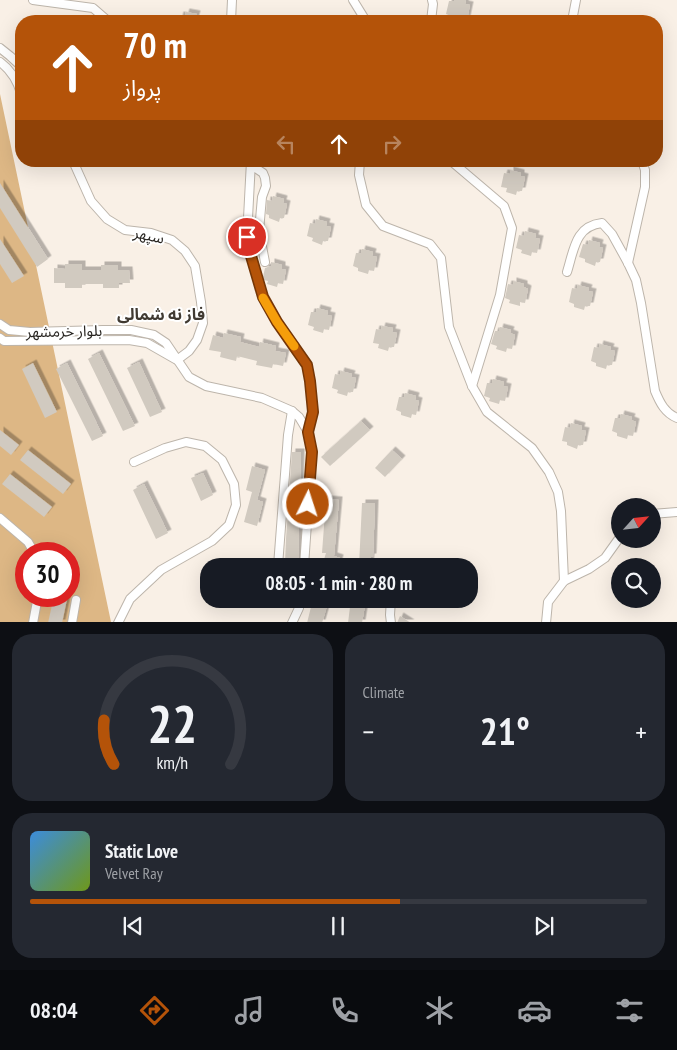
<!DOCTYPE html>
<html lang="en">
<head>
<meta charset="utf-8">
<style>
	body { margin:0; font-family:"PT Sans Narrow","Noto Sans Arabic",sans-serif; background:#242831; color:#f1f3f6; height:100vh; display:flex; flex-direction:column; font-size:19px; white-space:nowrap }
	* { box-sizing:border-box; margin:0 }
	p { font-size:16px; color:#9ea1a6 }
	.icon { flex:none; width:28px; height:28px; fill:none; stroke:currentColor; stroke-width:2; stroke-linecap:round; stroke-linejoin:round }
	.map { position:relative; height:622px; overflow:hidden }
	.drawer { display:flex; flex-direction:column; gap:12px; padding:12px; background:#0d0f14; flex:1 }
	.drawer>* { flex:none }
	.guide { position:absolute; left:15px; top:15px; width:648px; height:152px; border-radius:20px; box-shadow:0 5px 20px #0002; background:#b45309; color:#fff; overflow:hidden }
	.needle { width:32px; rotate:63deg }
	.controls { position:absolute; left:611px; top:498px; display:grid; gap:10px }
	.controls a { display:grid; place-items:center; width:50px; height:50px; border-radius:50%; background:#171b24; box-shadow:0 5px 20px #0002; font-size:25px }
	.speed { position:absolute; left:15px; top:542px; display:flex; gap:10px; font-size:25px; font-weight:700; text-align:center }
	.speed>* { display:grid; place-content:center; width:65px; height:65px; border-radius:50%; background:#171b24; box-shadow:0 5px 20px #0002; line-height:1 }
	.speed .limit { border:8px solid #d22; background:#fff; color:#111 }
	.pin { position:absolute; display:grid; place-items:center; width:42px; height:42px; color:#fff; margin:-21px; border:2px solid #fff; border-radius:50%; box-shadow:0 1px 5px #0007 }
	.me { position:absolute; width:55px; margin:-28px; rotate:4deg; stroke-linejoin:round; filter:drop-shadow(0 0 4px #0008) }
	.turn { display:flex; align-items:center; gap:18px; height:105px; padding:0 25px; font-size:22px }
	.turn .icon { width:65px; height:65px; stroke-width:2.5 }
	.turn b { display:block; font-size:35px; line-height:42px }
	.lanes { display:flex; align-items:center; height:48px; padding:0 25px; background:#0003; justify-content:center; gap:25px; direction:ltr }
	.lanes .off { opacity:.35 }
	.big { font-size:38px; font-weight:800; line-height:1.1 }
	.drawer .widget { flex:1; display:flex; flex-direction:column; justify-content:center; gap:8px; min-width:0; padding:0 18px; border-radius:20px; background:#242831 }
	.drawer .dial { align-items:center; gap:0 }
	.dial svg { height:130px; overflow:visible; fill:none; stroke:#363941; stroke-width:7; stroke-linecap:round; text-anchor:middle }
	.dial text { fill:#f1f3f6; stroke:none }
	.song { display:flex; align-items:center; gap:15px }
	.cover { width:60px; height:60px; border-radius:8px; background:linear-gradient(135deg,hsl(210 70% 55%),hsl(80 70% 35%)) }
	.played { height:5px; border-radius:2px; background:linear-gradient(90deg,#b45309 60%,#363941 60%) }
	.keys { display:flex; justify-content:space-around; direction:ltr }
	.heat { display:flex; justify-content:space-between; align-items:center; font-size:28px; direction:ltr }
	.drawer .tiles { flex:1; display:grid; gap:12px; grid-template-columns:1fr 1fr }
	.widget:last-child { grid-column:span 2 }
	.trip { position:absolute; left:200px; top:558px; width:278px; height:50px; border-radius:20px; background:#171b24; box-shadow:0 5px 20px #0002; font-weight:800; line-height:50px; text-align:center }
	.menu { display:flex; height:80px; justify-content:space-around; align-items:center; background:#090b0e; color:#9ea1a6 }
	.menu .icon { width:35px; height:35px }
	.menu .current { color:#b45309 }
	.menu b { font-size:22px; color:#f1f3f6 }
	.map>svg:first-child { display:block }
	.green { fill:#ddb785; fill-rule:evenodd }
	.building { fill:#d1cac0; filter:url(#shadow) }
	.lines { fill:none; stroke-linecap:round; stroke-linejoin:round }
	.minor-casing { stroke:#bdb5ab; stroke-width:10 }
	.minor { stroke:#fff; stroke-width:8 }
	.route-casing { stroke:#753606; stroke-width:12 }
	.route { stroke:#b45309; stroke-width:9 }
	.slow { stroke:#f59e0b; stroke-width:9 }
	.labels { text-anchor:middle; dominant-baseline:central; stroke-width:4; stroke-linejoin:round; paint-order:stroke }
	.street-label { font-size:15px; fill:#282521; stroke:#fff }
	.neighbourhood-label { font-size:16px; font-weight:bold; fill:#403a32; stroke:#fff }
</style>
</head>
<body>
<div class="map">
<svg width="677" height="623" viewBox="0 0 677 623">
	<defs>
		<filter id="shadow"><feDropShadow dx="3.5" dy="-3.5" stdDeviation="0" flood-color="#0004"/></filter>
	</defs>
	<rect width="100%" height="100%" fill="#f9f0e6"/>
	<path class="green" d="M0,94L111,622H0ZM26,554H69V596H26Z"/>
	<g class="building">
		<path d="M454,0H466L465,4L470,5L467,19L462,18L461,21H457L451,19V16L446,14L449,1H454Z"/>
		<path d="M186,12L197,14L195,21H183L179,20L180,15L185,16Z"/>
		<path d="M510,170L521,173V176L525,177L522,191H517L516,195L506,192L507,188L501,187L504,173L510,174Z"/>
		<path d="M0,183L48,259L37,267L0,208Z"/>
		<path d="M273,196L284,199L283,203L287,204L284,218H280L279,222L269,218V215L266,214L267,200L272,201Z"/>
		<path d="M316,219L327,222L326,226L331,227L328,241H323L322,245L312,241L313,238L307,236L310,223L315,224Z"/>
		<path d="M525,231L536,234L535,238L540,239L537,253L532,252L531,256L521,253L522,250L516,248L519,235L524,236Z"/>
		<path d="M0,239L24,276L12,283L0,264Z"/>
		<path d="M589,240L600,243L599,247L603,248L600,262H596L595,266L585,262V259L579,257L583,244L588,245Z"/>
		<path d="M362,249L373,252L372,256L377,257L374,271L369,270L368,274L358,271V268L353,266L356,253H361Z"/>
		<path d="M271,262L282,265V269L286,270L283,284L278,283L277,287L267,284L268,281L264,280L263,277L265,268L271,266Z"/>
		<path d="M65,264H82V270H101V265H118V270H129L130,283H119V288H103V284H82V288H65V283H54V268L65,269Z"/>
		<path d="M513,281L524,284V287L528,289L525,303L520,302V306L509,303L510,300L505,298L508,284L513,285Z"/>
		<path d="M578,285L589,288L588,291L593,292L590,306H585L584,310L574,307V304L569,302L572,288L577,289Z"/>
		<path d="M317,308L328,311L327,315L332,316L329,330L324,329L323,333L313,330L314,327L308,325L311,312H316Z"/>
		<path d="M382,326L393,328L392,332L397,333L394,347H389L388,351L378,348L379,344L373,343L376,329L381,330Z"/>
		<path d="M500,327L511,330L510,333L515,335L512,349L507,348L506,352L496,349L497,346L491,344L495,331H499Z"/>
		<path d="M224,333L241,337L240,342L259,347L260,342L276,346L275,351L286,353L283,366L273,364L272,368L256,365L257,361L237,356L236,361L220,357L221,352L209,350L213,335L223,338Z"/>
		<path d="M600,344L611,347L610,350L615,351L612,365H607L606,369L596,366V363L591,361L594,347L599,348Z"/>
		<path d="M99,353L135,426L123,431L88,359Z"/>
		<path d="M139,362L162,412L150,417L127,368Z"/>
		<path d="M33,363L57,412L45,418L22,369Z"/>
		<path d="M67,363L103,436L92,441L56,369Z"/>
		<path d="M341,371L352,374L351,377L356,378L353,392H348L347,396L337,393L338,390L332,388L335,374L340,375Z"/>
		<path d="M493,379L504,382L503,386L508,387L505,401L500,400L499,404L489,401L490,398L484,396L487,383H492Z"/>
		<path d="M405,393L416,396L415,400L419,401L416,415L412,414L411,418L401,415V412L396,410L399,397H404Z"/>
		<path d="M621,414L632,417L631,420L636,422L633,436L628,435L627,439L617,436V433L612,431L615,418H620Z"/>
		<path d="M361,421L370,430L330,466L321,457Z"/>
		<path d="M571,423L582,426L581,430L586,431L583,445H578L577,449L567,445V442L562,441L565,427L570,428Z"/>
		<path d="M0,430L19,445L11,455L0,446Z"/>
		<path d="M28,450L71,484L63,494L20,460Z"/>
		<path d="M392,450L402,459L385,477L375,468Z"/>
		<path d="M292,452H301L298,564L285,563L286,539Z"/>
		<path d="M252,466L265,470L257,500L263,502L257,526L244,522L252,492L246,490Z"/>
		<path d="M203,473L213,495L201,501L191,478Z"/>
		<path d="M10,474L52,507L44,517L2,484Z"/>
		<path d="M144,484L168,533L156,539L133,490Z"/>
		<path d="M326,499L339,500L334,556L340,558L338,566H322L326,553H322Z"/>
		<path d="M362,503H375L373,557H371L370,566H359Z"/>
		<path d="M54,596L67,599L62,623H48Z"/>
		<path d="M313,599H329L322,623H307Z"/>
		<path d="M351,599H366L362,623H348Z"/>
		<path d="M400,616L411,623H397Z"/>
	</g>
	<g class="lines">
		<defs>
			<g id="minor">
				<path d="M33,0L93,8L108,21"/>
				<path d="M353,0L366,21"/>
				<path d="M231,21L232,0"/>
				<path d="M431,21L433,4L432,0"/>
				<path d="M572,21L576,0"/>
				<path d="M0,48L10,56L21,66"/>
				<path d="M0,62C11,70 17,80 21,93"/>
				<path d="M73,161L91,201L107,219L125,230L151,233L172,240L185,251L195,266L201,302L203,323L197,340L189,351L177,360"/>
				<path d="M251,161L247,237L251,256L263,297L277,322L307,365L310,381L313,412L308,432L312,452L304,566"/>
				<path d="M360,161L359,175L366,205L383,226L430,244L441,258L449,327L472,386L487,412L532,448L549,472L558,492L561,511L564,581"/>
				<path d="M451,161L504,206L512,228L500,295L472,386"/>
				<path d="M251,165L263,173L265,178L266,186L262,197L259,231L265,262"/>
				<path d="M628,263L645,187V170L642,161"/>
				<path d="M567,272C574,250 575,226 602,223L612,234L628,263L636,280L641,303L655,391C660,403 665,413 677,418"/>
				<path d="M0,324L9,330L30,332L103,330H131L154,335L166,343L189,377L206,386L262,398L292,411L299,417L308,432"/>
				<path d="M0,338L4,341L129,340L147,343L175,359"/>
				<path d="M652,514L677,512"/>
				<path d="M0,518L28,542L35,554"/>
				<path d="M278,566L288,435L292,411"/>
				<path d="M33,623L38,596"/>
				<path d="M72,623L76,600"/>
				<path d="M118,623L130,599L161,570L212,541L229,525L236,505L234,484L222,460L205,446L186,442L165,448L134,462"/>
				<path d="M292,623L299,608L300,599"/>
				<path d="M391,623L390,615L391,599"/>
				<path d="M546,623L548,602L564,581L589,569L605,558L620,537"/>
			</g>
		</defs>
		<use href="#minor" class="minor-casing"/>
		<use href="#minor" class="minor"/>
	</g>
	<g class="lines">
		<defs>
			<path id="route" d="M247,237L251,256L263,297L277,322L307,365L310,381L313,412L308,432L312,452L308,504"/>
		</defs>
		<use href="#route" class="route-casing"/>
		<use href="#route" class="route"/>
		<path class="slow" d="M263,298L277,322L294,346"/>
	</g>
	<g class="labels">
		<g class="street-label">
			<text transform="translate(149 235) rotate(12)">سپهر</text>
			<text transform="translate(64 331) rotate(-1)">بلوار خرمشهر</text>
		</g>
		<g class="neighbourhood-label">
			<text x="161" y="314">فاز نه شمالی</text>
		</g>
	</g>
</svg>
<div class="controls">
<a><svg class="needle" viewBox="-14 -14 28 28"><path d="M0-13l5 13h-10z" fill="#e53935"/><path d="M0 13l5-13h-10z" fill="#9ea1a6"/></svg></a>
<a><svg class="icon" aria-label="search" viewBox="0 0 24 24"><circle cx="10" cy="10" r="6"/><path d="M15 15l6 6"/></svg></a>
</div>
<div class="speed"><div class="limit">30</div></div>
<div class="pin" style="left:247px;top:237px;background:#d93025"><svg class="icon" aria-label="arrive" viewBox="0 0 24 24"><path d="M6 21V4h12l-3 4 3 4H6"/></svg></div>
<svg class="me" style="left:308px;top:504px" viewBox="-20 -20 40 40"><circle r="17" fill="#b45309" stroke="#fff" stroke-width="3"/><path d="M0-11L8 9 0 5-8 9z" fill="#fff"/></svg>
<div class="trip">08:05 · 1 min · 280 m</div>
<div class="guide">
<div class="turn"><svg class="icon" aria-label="ahead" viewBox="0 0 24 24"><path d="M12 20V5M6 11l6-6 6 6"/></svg><div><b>70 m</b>پرواز</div></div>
<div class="lanes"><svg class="icon off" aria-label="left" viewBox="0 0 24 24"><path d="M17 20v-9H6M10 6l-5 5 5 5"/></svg><svg class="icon" aria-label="ahead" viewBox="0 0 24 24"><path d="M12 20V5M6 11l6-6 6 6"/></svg><svg class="icon off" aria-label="right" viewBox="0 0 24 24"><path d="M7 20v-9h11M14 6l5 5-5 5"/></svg></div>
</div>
</div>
<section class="drawer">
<div class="tiles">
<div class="widget dial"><svg viewBox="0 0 100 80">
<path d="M14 69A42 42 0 1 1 86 69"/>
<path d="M14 69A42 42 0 0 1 8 42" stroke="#b45309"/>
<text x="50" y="56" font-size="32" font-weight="700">22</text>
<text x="50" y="72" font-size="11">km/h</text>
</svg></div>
<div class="widget"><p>Climate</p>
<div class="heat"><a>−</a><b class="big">21°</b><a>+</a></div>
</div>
<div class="widget">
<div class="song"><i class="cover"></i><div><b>Static Love</b><p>Velvet Ray</p></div></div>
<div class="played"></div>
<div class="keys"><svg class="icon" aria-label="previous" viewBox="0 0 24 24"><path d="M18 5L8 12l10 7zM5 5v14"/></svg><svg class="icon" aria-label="pause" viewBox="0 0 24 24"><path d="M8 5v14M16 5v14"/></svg><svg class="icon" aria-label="next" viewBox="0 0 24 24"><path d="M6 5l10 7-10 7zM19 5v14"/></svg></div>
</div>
</div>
</section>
<nav class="menu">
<b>08:04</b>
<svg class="icon current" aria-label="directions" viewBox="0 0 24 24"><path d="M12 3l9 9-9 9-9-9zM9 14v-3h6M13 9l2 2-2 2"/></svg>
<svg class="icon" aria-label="music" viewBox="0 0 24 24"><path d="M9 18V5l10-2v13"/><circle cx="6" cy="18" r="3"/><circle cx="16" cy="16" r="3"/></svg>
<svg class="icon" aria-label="phone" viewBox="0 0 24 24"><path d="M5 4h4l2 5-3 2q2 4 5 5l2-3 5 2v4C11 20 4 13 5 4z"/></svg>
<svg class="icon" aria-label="climate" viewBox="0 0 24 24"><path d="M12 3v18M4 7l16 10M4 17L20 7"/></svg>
<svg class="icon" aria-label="car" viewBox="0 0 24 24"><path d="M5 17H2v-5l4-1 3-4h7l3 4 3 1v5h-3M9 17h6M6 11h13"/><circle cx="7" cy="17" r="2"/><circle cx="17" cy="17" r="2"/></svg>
<svg class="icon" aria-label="filters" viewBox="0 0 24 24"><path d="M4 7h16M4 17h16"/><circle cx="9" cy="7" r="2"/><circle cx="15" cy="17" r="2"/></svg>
</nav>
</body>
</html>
